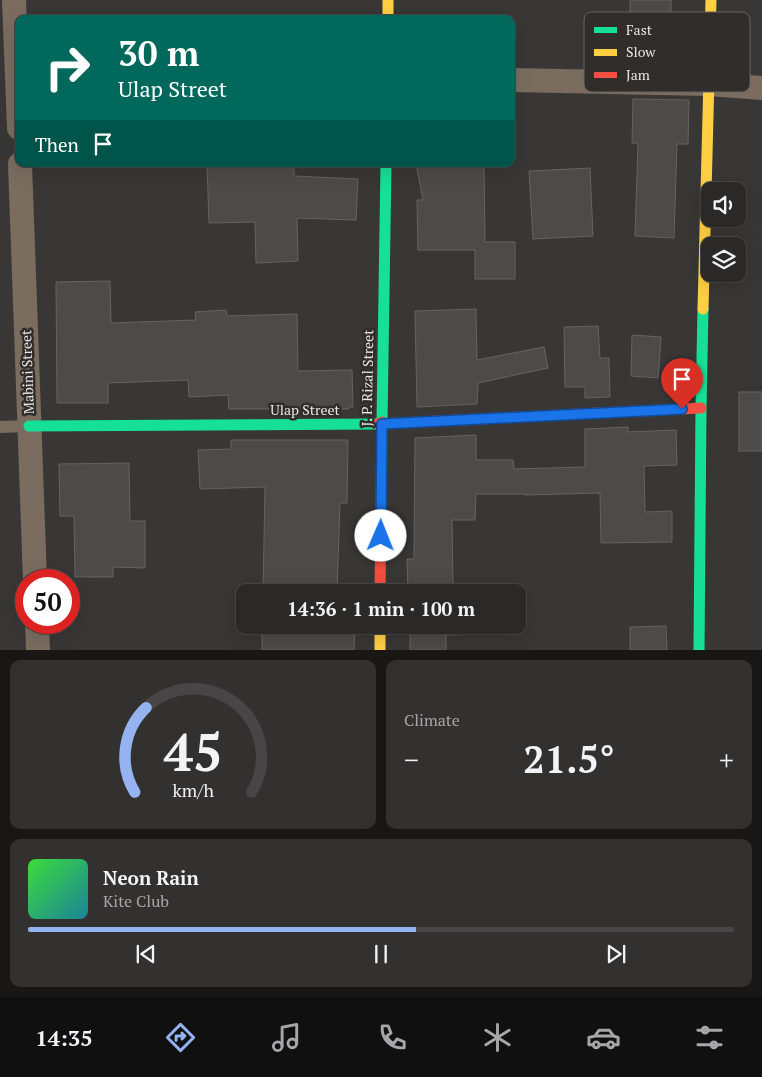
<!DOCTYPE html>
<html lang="en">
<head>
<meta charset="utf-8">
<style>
	body { margin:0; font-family:"PT Serif",serif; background:#333130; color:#f1f3f6; height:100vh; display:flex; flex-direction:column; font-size:19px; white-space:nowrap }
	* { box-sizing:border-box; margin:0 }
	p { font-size:16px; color:#a6a6a8 }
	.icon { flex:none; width:28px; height:28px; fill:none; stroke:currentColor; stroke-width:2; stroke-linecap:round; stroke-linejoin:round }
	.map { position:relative; height:650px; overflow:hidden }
	.details { display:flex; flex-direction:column; gap:10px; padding:10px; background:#181716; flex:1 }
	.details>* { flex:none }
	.hud { position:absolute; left:15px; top:15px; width:500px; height:152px; border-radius:10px; box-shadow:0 5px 20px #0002,0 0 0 1px #474545; background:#00695c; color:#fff; overflow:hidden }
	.buttons { position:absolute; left:701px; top:182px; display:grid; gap:10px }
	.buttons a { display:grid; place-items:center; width:45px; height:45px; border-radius:10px; background:#2b2928; box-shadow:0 5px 20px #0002,0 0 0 1px #474545; font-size:25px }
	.speed { position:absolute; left:15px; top:569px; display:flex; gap:10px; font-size:25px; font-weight:700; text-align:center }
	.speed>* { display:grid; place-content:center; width:65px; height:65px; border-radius:50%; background:#2b2928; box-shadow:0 5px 20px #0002,0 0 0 1px #474545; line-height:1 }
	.speed .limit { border:8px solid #d22; background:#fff; color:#111 }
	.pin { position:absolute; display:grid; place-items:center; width:42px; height:42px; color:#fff; margin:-51px -21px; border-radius:50% 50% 50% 0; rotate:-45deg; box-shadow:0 0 5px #0007 }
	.pin .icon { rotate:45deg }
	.me { position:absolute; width:55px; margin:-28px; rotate:1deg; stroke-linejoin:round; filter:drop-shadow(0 0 4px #0008) }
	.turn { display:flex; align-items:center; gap:18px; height:105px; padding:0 20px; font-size:22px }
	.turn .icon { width:65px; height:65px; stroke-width:2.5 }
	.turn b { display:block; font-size:35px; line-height:42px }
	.then { display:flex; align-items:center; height:48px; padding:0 20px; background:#0003; gap:10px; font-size:19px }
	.big { font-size:38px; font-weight:600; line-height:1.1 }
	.details .card { flex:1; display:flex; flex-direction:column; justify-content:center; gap:8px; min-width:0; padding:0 18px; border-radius:10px; background:#333130 }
	.details .dial { align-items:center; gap:0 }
	.dial svg { height:130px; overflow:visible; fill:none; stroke:#474545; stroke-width:7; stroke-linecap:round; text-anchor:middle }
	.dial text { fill:#f1f3f6; stroke:none }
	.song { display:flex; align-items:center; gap:15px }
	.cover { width:60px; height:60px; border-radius:8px; background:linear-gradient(135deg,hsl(120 70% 55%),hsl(190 70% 35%)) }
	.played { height:5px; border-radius:2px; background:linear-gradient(90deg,#95b2f1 55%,#474545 55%) }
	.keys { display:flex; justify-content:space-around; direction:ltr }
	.heat { display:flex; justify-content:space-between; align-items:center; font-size:28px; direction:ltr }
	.details .tiles { flex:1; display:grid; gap:10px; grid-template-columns:1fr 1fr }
	.card:last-child { grid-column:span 2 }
	.trip { position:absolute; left:236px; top:584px; width:290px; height:50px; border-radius:10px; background:#2b2928; box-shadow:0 5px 20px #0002,0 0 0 1px #474545; font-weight:600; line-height:50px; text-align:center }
	.menu { display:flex; height:80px; justify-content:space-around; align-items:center; background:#111010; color:#a6a6a8 }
	.menu .icon { width:35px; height:35px }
	.menu .on { color:#95b2f1 }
	.menu b { font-size:22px; color:#f1f3f6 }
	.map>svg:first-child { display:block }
	.building { fill:#4d4b49; stroke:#666462 }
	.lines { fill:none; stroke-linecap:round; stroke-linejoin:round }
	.lane { stroke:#7a6d60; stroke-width:12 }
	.street { stroke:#7a6d60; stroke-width:24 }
	.fast { stroke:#16e098; stroke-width:11 }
	.slow { stroke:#ffcf43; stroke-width:11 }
	.jam { stroke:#f24e42; stroke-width:11 }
	.route-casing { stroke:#114b97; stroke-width:12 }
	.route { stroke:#1a73e8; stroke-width:9 }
	.labels { text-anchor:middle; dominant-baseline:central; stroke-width:5; stroke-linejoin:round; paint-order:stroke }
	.street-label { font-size:14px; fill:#e7e5e3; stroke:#302d2a }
	.key { fill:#302d2a; stroke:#676462; stroke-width:1 }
	.key-label { font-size:14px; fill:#e7e5e3 }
</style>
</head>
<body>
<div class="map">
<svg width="762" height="650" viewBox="0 0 762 650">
	<rect width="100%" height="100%" fill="#393735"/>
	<g class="building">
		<path d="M630,0H671V33L630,32Z"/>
		<path d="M633,99L689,100L688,144H677L674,238L635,236L638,143H632Z"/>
		<path d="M207,164H294V176L358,179L356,220L297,218L298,261L256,263L255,222L209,223Z"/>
		<path d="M416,164H484L485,242H515V279H475V250H418L417,200H423Z"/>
		<path d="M590,168L593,236L533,239L529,171Z"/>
		<path d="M110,281L111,323L196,320L195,312L226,310L227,316L297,314L298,371L352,370L353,407H349V409H229L228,395L189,397L188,380L108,383V403H57L56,282Z"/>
		<path d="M476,309L477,360L544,347L548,368L478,383L477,404L417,407L415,311Z"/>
		<path d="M598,326L600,358H609L610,397L585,398V387H565L564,327Z"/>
		<path d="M632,335L661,337L658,378L631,376Z"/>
		<rect x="739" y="392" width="23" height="59"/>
		<path d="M628,427V432L676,430L677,465L644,466L645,512L672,511V542L601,543L600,493L525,495V494H476L475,520H452L453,585H483L484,592H408L407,559H414L415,438L476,435V460H513L514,469L585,467V429Z"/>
		<path d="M231,440H348L347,503H340L337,592H263L265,487L200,489L198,450L231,449Z"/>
		<path d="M129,463L130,521H145V568L113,567V577H75L74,516H60L59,464Z"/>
		<path d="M262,625H355L354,650H262Z"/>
		<path d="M410,625H484L485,634L446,635V650H410Z"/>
		<path d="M666,626L667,650H630V627Z"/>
	</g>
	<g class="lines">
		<path class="lane" d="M0,427L29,426"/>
		<g class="street">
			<path d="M14,0L19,128"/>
			<path d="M511,80L709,84L762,88"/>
			<path d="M20,164L35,580"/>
			<path d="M37,622L38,650"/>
		</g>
		<g class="fast">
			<path d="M382,422L386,164"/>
			<path d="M29,426L377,424"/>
			<path d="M699,650L701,408L703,309"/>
		</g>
		<g class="slow">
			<path d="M388,0V19"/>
			<path d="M703,309L711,0"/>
			<path d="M380,625V650"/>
		</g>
		<g class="jam">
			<path d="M377,424L701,408"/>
			<path d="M380,592L382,422"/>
		</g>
	</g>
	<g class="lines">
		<defs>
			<path id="route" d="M381,536L382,424L682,409"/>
		</defs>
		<use href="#route" class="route-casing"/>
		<use href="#route" class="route"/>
	</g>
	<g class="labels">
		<g class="street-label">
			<text transform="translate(27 372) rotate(-92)">Mabini Street</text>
			<text transform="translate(367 378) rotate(-89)">J. P. Rizal Street</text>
			<text x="305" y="409">Ulap Street</text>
		</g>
	</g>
	<rect x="584" y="12" width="166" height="80" rx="8" class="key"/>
	<rect x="594" y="27" width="23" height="6" fill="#16e098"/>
	<rect x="594" y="49" width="23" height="7" fill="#ffcf43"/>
	<rect x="594" y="72" width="23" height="6" fill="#f24e42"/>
	<g class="key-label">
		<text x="626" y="35">Fast</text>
		<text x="626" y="57">Slow</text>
		<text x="626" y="80">Jam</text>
	</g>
</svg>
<div class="buttons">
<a><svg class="icon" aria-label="sound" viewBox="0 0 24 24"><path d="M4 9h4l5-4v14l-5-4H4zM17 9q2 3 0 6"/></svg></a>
<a><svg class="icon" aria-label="layers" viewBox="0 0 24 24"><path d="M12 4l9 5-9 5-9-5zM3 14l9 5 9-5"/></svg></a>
</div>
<div class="speed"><div class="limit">50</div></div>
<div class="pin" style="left:682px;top:409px;background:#d93025"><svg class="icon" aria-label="arrive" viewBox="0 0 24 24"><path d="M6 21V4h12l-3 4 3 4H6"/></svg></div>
<svg class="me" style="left:381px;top:536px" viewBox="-20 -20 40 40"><circle r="19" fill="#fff"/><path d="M0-13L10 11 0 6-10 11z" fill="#1a73e8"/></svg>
<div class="trip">14:36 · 1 min · 100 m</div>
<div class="hud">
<div class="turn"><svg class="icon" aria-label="right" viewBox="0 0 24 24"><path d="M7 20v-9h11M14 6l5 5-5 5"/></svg><div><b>30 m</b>Ulap Street</div></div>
<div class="then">Then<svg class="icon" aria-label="arrive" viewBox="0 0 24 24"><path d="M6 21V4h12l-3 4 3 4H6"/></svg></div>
</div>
</div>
<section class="details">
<div class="tiles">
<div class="card dial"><svg viewBox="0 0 100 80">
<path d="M14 69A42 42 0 1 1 86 69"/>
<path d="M14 69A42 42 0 0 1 21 17" stroke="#95b2f1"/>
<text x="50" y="56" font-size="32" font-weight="700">45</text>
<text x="50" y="72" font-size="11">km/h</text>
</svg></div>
<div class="card"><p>Climate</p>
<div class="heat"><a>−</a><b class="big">21.5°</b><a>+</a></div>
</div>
<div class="card">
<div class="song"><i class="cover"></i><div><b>Neon Rain</b><p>Kite Club</p></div></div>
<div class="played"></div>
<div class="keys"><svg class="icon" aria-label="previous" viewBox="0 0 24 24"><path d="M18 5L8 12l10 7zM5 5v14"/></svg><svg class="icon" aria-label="pause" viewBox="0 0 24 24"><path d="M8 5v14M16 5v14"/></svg><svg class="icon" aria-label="next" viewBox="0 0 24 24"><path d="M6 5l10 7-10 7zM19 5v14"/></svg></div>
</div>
</div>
</section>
<nav class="menu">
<b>14:35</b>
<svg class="icon on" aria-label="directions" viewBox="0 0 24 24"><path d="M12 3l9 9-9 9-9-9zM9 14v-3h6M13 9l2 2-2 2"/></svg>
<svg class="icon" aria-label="music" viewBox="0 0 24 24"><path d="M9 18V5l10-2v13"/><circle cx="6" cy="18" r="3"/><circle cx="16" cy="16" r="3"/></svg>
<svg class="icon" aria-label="phone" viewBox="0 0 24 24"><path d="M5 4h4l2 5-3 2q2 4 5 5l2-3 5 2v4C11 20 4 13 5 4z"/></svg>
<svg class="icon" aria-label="climate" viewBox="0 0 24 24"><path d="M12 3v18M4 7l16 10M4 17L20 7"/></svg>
<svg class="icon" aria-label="car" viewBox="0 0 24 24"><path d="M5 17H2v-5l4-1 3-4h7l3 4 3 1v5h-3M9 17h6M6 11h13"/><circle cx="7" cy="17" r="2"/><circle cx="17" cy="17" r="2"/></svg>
<svg class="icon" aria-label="filters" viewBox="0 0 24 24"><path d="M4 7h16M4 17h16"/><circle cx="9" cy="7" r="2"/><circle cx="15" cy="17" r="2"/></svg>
</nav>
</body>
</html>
